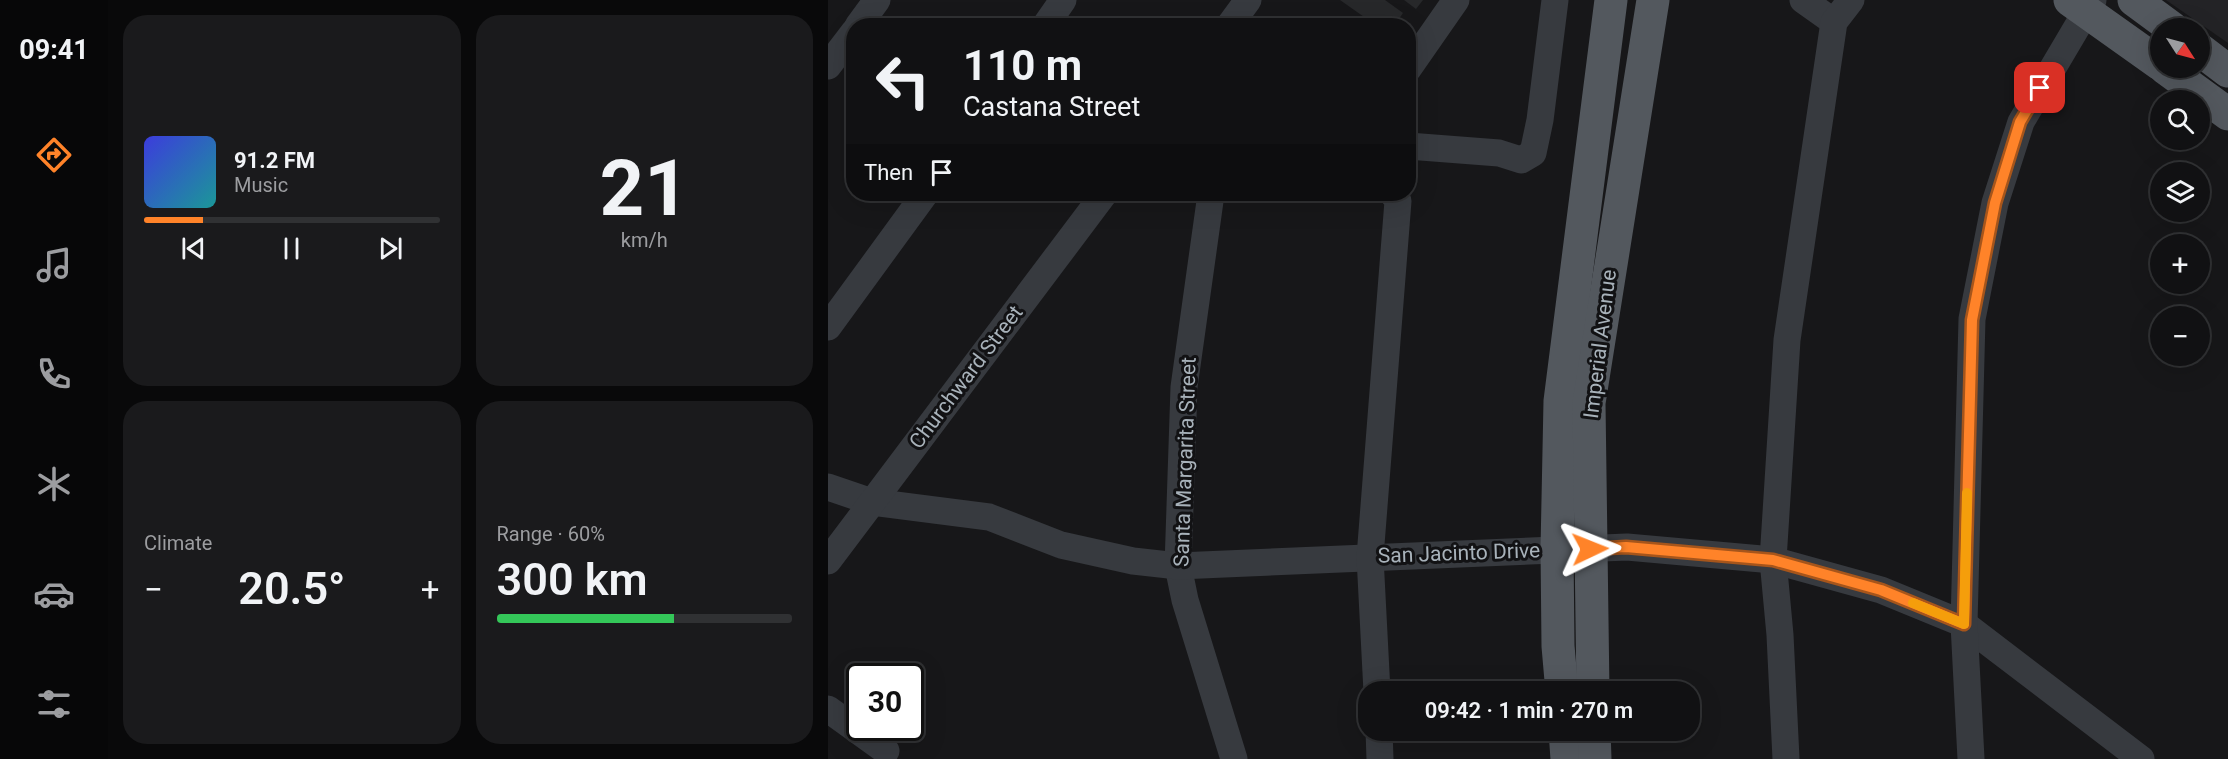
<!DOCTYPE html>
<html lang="en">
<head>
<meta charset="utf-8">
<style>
	body { margin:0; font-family:Roboto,sans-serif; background:#1a1a1c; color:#f1f3f6; height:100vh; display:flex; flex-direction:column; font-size:22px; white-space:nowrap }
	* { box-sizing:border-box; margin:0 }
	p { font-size:20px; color:#9c9da0 }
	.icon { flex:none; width:33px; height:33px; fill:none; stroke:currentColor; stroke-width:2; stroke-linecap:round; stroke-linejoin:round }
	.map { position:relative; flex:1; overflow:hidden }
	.drawer { display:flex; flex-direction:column; gap:15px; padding:15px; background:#09090a; width:720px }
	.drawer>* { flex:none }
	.hud { position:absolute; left:18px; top:18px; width:570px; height:183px; border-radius:24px; box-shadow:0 6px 24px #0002,0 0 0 2px #303133; background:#111113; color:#f1f3f6; overflow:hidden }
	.needle { width:39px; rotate:126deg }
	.controls { position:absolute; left:1322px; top:18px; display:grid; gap:12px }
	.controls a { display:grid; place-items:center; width:60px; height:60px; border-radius:50%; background:#111113; box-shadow:0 6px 24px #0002,0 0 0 2px #303133; font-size:30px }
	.speed { position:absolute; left:18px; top:663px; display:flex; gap:12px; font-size:30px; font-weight:700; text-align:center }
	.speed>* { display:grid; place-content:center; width:78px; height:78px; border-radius:50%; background:#111113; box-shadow:0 6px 24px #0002,0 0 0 2px #303133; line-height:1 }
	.speed .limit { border:3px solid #111; border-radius:9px; background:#fff; color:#111 }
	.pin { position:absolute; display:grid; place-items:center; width:51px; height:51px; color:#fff; margin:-26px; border-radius:12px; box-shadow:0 3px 9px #0006 }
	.me { position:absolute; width:66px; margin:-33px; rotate:88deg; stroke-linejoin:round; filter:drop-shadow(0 0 4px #0008) }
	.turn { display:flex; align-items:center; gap:21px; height:126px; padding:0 18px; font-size:27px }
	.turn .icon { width:78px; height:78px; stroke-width:2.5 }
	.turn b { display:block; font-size:42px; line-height:51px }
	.then { display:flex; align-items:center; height:57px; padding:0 18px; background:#0003; gap:12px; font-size:22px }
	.big { font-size:45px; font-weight:600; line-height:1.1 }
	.drawer .card { flex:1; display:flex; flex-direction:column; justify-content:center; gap:9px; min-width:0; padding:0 21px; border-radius:24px; background:#1a1a1c }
	.drawer .dial { align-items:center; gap:0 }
	.dial b { font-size:78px; line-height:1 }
	.song { display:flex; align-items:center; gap:18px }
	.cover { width:72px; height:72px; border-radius:9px; background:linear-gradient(135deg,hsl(240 70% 55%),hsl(180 70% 35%)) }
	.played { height:6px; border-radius:3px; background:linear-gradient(90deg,#ff8329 20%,#303133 20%) }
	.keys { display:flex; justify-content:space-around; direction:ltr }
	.heat { display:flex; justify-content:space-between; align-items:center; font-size:33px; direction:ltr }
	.charge { height:9px; border-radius:4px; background:linear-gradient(90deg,#34c759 60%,#303133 0) }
	.drawer .tiles { flex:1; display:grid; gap:15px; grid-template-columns:repeat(2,1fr) }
	.trip { position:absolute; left:530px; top:681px; width:342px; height:60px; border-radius:24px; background:#111113; box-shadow:0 6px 24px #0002,0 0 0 2px #303133; font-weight:600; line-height:60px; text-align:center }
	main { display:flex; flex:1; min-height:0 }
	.tabs { display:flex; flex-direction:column; width:108px; justify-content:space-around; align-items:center; background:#070708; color:#9c9da0 }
	.tabs .icon { width:42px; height:42px }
	.tabs .current { color:#ff8329 }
	.tabs b { font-size:27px; color:#f1f3f6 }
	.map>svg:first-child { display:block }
	.built { fill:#232326 }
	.building { fill:#27282a }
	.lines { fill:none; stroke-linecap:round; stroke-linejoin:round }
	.minor { stroke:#373a3f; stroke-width:27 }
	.major { stroke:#53585e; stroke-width:33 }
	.route-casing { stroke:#a6551b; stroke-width:15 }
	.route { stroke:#ff8329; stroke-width:10 }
	.slow { stroke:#f59e0b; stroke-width:10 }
	.labels { text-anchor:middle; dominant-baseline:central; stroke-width:6; stroke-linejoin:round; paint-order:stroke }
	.street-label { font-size:21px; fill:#a8b2ba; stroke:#121214 }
</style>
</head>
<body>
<main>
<nav class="tabs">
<b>09:41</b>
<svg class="icon current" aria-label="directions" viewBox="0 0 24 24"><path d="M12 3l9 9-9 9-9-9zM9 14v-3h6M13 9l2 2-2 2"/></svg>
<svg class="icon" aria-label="music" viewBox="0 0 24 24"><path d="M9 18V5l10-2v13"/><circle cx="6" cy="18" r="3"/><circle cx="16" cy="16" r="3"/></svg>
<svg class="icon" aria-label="phone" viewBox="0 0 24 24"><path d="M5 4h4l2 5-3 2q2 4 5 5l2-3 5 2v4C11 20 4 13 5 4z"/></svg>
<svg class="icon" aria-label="climate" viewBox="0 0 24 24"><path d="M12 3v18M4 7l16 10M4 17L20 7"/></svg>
<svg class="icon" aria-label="car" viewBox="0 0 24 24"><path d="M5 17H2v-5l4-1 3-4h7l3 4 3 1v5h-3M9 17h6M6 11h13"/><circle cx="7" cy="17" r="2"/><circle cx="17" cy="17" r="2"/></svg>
<svg class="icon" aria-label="filters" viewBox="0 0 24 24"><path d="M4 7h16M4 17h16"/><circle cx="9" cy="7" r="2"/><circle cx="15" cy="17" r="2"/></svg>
</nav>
<section class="drawer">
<div class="tiles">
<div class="card">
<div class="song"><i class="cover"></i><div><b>91.2 FM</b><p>Music</p></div></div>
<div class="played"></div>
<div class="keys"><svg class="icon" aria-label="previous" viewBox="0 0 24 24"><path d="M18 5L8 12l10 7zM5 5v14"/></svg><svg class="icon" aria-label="pause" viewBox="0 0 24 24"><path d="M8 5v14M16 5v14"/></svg><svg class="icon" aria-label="next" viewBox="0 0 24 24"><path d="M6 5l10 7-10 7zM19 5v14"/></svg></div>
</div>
<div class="card dial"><b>21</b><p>km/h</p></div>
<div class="card"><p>Climate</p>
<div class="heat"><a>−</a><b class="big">20.5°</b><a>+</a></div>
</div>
<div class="card"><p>Range · 60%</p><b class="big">300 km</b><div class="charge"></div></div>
</div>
</section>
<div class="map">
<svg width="1400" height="759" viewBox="0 0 1400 759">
	<rect width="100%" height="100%" fill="#171719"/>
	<path class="built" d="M1338,0H1400V43Z"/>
	<g class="building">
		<path d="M512,0H557L575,13L566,26H549Z"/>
		<path d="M576,0H595L588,9Z"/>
	</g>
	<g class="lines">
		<g class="minor">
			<path d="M975,0L1006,22"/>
			<path d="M30,26L49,0"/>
			<path d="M217,26L235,0"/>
			<path d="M401,26L420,0"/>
			<path d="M0,66L26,32"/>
			<path d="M580,69L628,0"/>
			<path d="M580,146L671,153L693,160L705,153L712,120L727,0"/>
			<path d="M383,194L356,387L350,566L357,600L406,759"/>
			<path d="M0,327L97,194"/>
			<path d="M0,487L44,502L161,517L233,545L305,561L350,566L799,547L945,560L1053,590L1136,624L1313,759"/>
			<path d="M0,561L276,194"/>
			<path d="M549,692L542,557L570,201L565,194"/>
			<path d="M0,709L58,751"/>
			<path d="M551,730L552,759"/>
			<path d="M958,759L952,635L945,560L959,340L1006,22L1023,0"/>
			<path d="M1143,759L1136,624L1144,319L1167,203L1193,122L1265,0"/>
		</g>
		<g class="major">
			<path d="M1242,0L1332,64"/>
			<path d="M1306,0L1344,28"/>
			<path d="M1371,49L1400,71"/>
			<path d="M1337,68L1400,114"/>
			<path d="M734,692L730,646L729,549L732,401L783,0"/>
			<path d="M765,692L761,403L825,0"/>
			<path d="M737,730L739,759"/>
			<path d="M766,730L767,759"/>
		</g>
	</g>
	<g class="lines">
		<defs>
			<path id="route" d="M762,549L798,547L945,560L1053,590L1136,624L1144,320L1167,203L1192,122L1212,88"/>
		</defs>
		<use href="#route" class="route-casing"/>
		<use href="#route" class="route"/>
		<path class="slow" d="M1085,603L1136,624L1139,493"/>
	</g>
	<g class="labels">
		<g class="street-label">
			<text transform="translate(772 344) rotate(-83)">Imperial Avenue</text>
			<text transform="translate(138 377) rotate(-53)">Churchward Street</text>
			<text transform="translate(357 462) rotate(-88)">Santa Margarita Street</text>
			<text transform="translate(631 553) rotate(-2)">San Jacinto Drive</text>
		</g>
	</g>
</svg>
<div class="controls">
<a><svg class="needle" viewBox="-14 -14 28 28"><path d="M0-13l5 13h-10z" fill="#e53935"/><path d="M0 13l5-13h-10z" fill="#9c9da0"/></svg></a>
<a><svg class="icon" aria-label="search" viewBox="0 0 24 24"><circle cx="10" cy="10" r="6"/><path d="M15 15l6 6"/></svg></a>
<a><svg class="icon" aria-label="layers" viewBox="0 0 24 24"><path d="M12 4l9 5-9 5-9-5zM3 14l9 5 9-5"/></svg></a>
<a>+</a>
<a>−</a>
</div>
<div class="speed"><div class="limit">30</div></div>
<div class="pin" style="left:1212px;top:88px;background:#d93025"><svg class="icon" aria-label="arrive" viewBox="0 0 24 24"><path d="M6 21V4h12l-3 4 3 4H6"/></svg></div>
<svg class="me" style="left:762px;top:549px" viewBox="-20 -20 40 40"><path d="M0-17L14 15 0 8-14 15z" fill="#ff8329" stroke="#fff" stroke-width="4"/></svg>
<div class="trip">09:42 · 1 min · 270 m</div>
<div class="hud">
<div class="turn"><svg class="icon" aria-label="left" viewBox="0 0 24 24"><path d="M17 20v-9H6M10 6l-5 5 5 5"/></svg><div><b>110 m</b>Castana Street</div></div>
<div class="then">Then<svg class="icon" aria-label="arrive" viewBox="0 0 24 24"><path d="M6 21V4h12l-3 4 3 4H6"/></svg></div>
</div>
</div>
</main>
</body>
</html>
